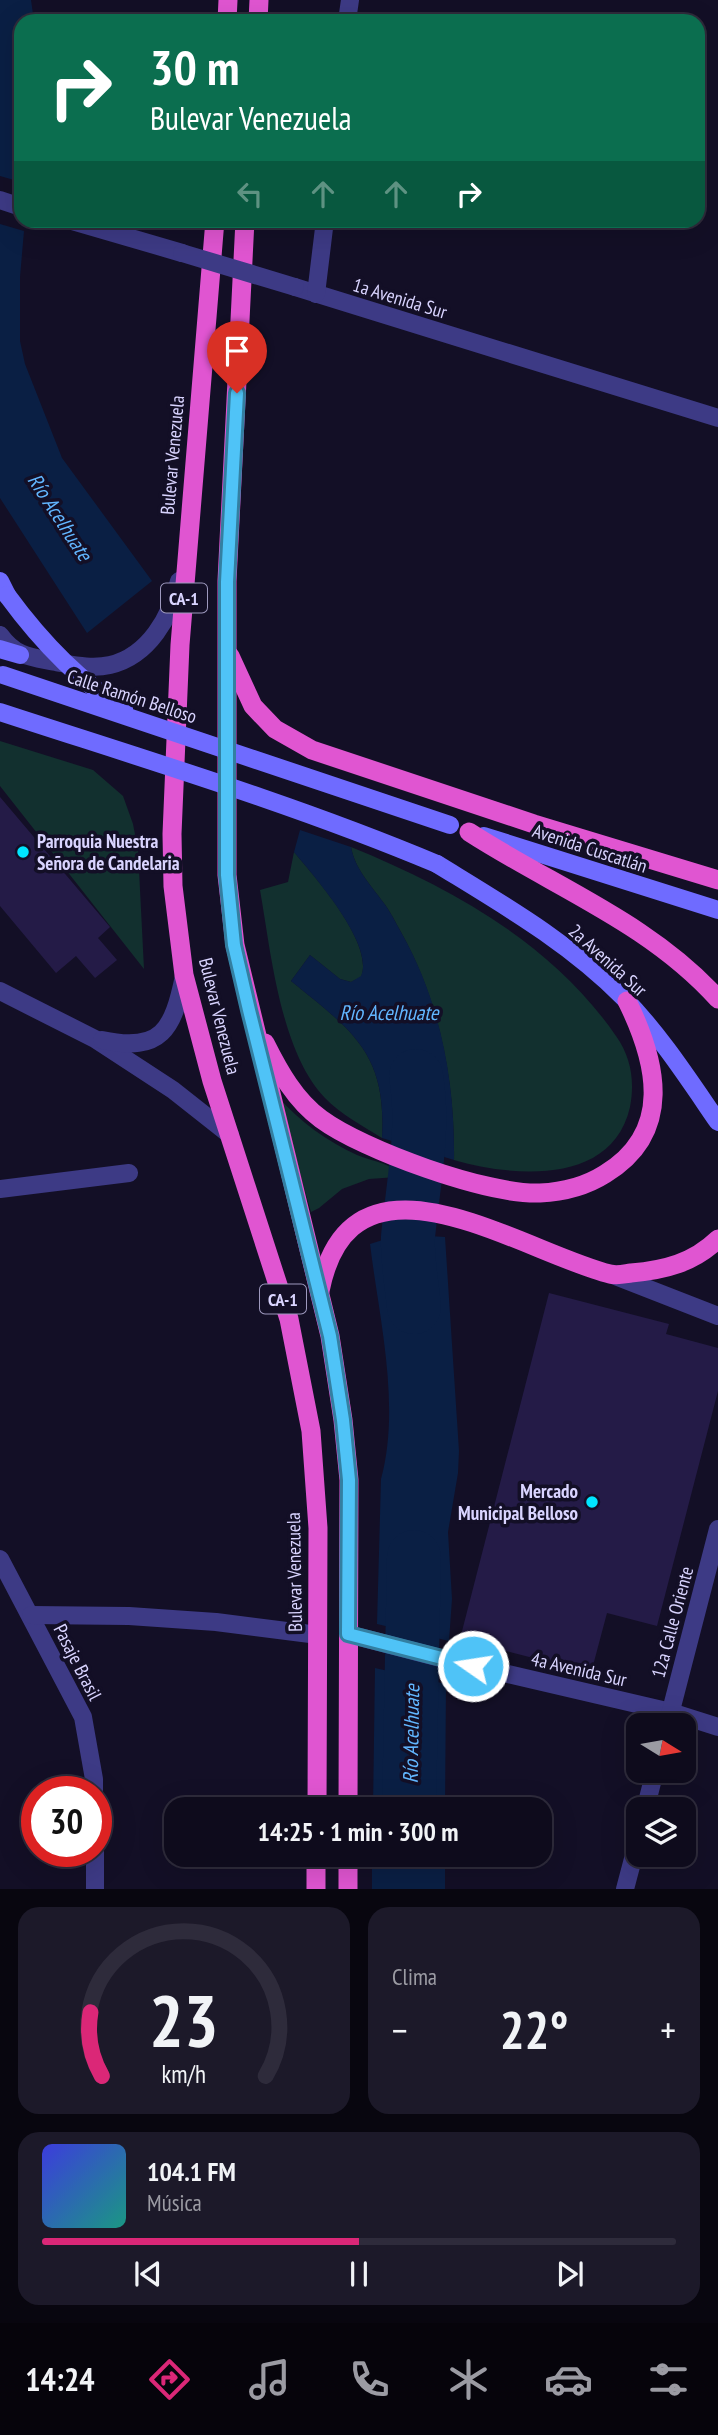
<!DOCTYPE html>
<html lang="es">
<head>
<meta charset="utf-8">
<style>
	body { margin:0; font-family:"PT Sans Narrow",sans-serif; background:#1c1929; color:#f1f3f6; height:100vh; display:flex; flex-direction:column; font-size:26px; white-space:nowrap }
	* { box-sizing:border-box; margin:0 }
	p { font-size:23px; color:#9b9ba3 }
	.icon { flex:none; width:38px; height:38px; fill:none; stroke:currentColor; stroke-width:2; stroke-linecap:round; stroke-linejoin:round }
	.map { position:relative; height:1889px; overflow:hidden }
	.panel { display:flex; flex-direction:column; gap:18px; padding:18px; background:#08060f; flex:1 }
	.panel>* { flex:none }
	.hud { position:absolute; left:14px; top:14px; width:691px; height:214px; border-radius:21px; box-shadow:0 7px 28px #0002,0 0 0 2px #2e2b3b; background:#0b6e4f; color:#fff; overflow:hidden }
	.needle { width:46px; rotate:101deg }
	.tools { position:absolute; left:626px; top:1713px; display:grid; gap:14px }
	.tools a { display:grid; place-items:center; width:70px; height:70px; border-radius:14px; background:#0e0b1c; box-shadow:0 7px 28px #0002,0 0 0 2px #2e2b3b; font-size:35px }
	.speed { position:absolute; left:21px; top:1776px; display:flex; gap:14px; font-size:35px; font-weight:700; text-align:center }
	.speed>* { display:grid; place-content:center; width:91px; height:91px; border-radius:50%; background:#0e0b1c; box-shadow:0 7px 28px #0002,0 0 0 2px #2e2b3b; line-height:1 }
	.speed .limit { border:10px solid #d22; background:#fff; color:#111 }
	.pin { position:absolute; display:grid; place-items:center; width:60px; height:60px; color:#fff; margin:-72px -30px; border-radius:50% 50% 50% 0; rotate:-45deg; box-shadow:0 0 7px #0007 }
	.pin .icon { rotate:45deg }
	.me { position:absolute; width:77px; margin:-38px; rotate:283deg; stroke-linejoin:round; filter:drop-shadow(0 0 5px #0008) }
	.turn { display:flex; align-items:center; gap:24px; height:147px; padding:0 21px; font-size:32px }
	.turn .icon { width:91px; height:91px; stroke-width:2.5 }
	.turn b { display:block; font-size:49px; line-height:60px }
	.lanes { display:flex; align-items:center; height:66px; padding:0 21px; background:#0003; justify-content:center; gap:35px; direction:ltr }
	.lanes .off { opacity:.35 }
	.big { font-size:52px; font-weight:700; line-height:1.1 }
	.panel .widget { flex:1; display:flex; flex-direction:column; justify-content:center; gap:10px; min-width:0; padding:0 24px; border-radius:21px; background:#1c1929 }
	.panel .dial { align-items:center; gap:0 }
	.dial svg { height:182px; overflow:visible; fill:none; stroke:#2e2b3b; stroke-width:7; stroke-linecap:round; text-anchor:middle }
	.dial text { fill:#f1f3f6; stroke:none }
	.song { display:flex; align-items:center; gap:21px }
	.cover { width:84px; height:84px; border-radius:10px; background:linear-gradient(135deg,hsl(240 70% 55%),hsl(170 70% 35%)) }
	.played { height:7px; border-radius:4px; background:linear-gradient(90deg,#db2777 50%,#2e2b3b 50%) }
	.keys { display:flex; justify-content:space-around; direction:ltr }
	.heat { display:flex; justify-content:space-between; align-items:center; font-size:38px; direction:ltr }
	.panel .tiles { flex:1; display:grid; gap:18px; grid-template-columns:1fr 1fr }
	.widget:last-child { grid-column:span 2 }
	.trip { position:absolute; left:164px; top:1797px; width:388px; height:70px; border-radius:21px; background:#0e0b1c; box-shadow:0 7px 28px #0002,0 0 0 2px #2e2b3b; font-weight:700; line-height:70px; text-align:center }
	.menu { display:flex; height:112px; justify-content:space-around; align-items:center; background:#06040b; color:#9b9ba3 }
	.menu .icon { width:49px; height:49px }
	.menu .current { color:#db2777 }
	.menu b { font-size:32px; color:#f1f3f6 }
	.map>svg:first-child { display:block }
	.green { fill:#12302f }
	.water { fill:#0a1f44 }
	.lines { fill:none; stroke-linecap:round; stroke-linejoin:round }
	.river { stroke:#0a1f44; stroke-width:54 }
	.building { fill:#241b47 }
	.minor { stroke:#3d3a85; stroke-width:18 }
	.tertiary { stroke:#3d3a85; stroke-width:18 }
	.secondary { stroke:#6f6bff; stroke-width:18 }
	.trunk { stroke:#e055d1; stroke-width:19 }
	.minor-bridge { stroke:#3d3a85; stroke-width:18 }
	.secondary-bridge { stroke:#6f6bff; stroke-width:18 }
	.route-casing { stroke:#337fa1; stroke-width:18 }
	.route { stroke:#4fc3f7; stroke-width:12 }
	.poi-dot { fill:#00e5ff; stroke:#130f26; stroke-width:2.5 }
	.labels { text-anchor:middle; dominant-baseline:central; stroke-width:7; stroke-linejoin:round; paint-order:stroke }
	.shield { fill:#130f26; stroke:#9e99be; stroke-width:2 }
	.shield-label { font-size:18px; font-weight:bold; fill:#d9d4ff }
	.street-label { font-size:19px; fill:#d9d4ff; stroke:#130f26 }
	.poi-label { font-size:19px; font-weight:bold; fill:#d9d4ff; stroke:#130f26; text-anchor:start }
	.water-label { font-size:21px; font-style:italic; fill:#62b6ff; stroke:#130f26 }
</style>
</head>
<body>
<div class="map">
<svg width="718" height="1889" viewBox="0 0 718 1889">
	<rect width="100%" height="100%" fill="#130f26"/>
	<g class="green">
		<path d="M0,741L93,770L123,796L133,824L138,850L144,969L0,786Z"/>
		<path d="M351,847C452,888 553,944 616,1036C631,1057 635,1081 630,1107C612,1186 513,1177 454,1160C455,1083 440,1002 402,934C396,923 390,911 383,902C370,884 355,869 351,847Z"/>
		<path d="M294,852C314,876 375,944 361,977L351,982L340,979L310,955L291,981C351,1030 387,1052 382,1138C363,1126 340,1114 325,1098C280,1051 271,952 260,890L288,882Z"/>
		<path d="M278,1097C299,1121 328,1142 357,1155C371,1161 391,1163 401,1175L397,1177L369,1179L342,1189L319,1208L311,1212Z"/>
	</g>
	<g class="water">
		<path d="M0,0H31L34,21H21V182L0,176Z"/>
		<path d="M0,224L24,231L20,277V341L25,364L62,458L152,581L87,633L0,498Z"/>
		<path d="M300,830L351,847C355,869 370,884 383,902C390,911 396,923 402,934C441,1003 455,1082 454,1160L382,1138C387,1052 351,1030 291,981L310,955L340,979L351,982L361,976C375,945 314,876 294,852Z"/>
		<path d="M414,1235L445,1237L459,1451L458,1473L448,1532L452,1599L449,1641L377,1624L381,1479C401,1406 379,1318 370,1244L389,1238Z"/>
		<path d="M375,1668L446,1684L445,1809H373Z"/>
		<rect x="372" y="1855" width="73" height="34"/>
	</g>
	<g class="lines">
		<g class="river">
			<path d="M414,1307C412,1285 407,1260 408,1237C413,1183 425,1130 416,1076"/>
			<path d="M409,1810L414,1557"/>
		</g>
	</g>
	<g class="building">
		<path d="M0,797L110,927L98,938L117,960L95,978L76,956L56,973L0,906Z"/>
		<path d="M549,1293L669,1324L666,1334L718,1348V1391L657,1626L607,1613L591,1673L460,1639Z"/>
	</g>
	<g class="lines">
		<g class="minor">
			<path d="M347,21L350,0"/>
			<path d="M0,200L21,207"/>
			<path d="M69,220L182,253"/>
			<path d="M295,287L718,418"/>
			<path d="M316,294L325,220"/>
			<path d="M0,1189L129,1173"/>
			<path d="M0,1559L83,1717L94,1779V1792"/>
			<path d="M31,1615L129,1616L216,1622L318,1635"/>
			<path d="M348,1634L448,1660L671,1712L718,1727"/>
			<path d="M667,1726L718,1529"/>
			<path d="M645,1810L655,1771"/>
			<path d="M95,1852V1889"/>
			<path d="M625,1889L639,1836"/>
		</g>
		<g class="tertiary">
			<path d="M0,635C16,657 31,657 56,662C74,665 92,669 110,665C149,656 171,616 179,581"/>
			<path d="M0,991L95,1039L173,1090L230,1135"/>
			<path d="M102,1040C162,1053 173,1029 184,976"/>
			<path d="M613,1275L718,1316"/>
		</g>
		<g class="secondary">
			<path d="M0,581L7,595"/>
			<path d="M0,649L20,655"/>
			<path d="M484,836L718,910"/>
			<path d="M437,864C502,904 570,943 624,998C660,1035 689,1080 718,1122"/>
		</g>
		<g class="trunk">
			<path d="M227,21L228,0"/>
			<path d="M258,21L259,0"/>
			<path d="M215,220L180,645L172,834L173,886L184,975L212,1081L289,1319L311,1431L318,1528L317,1810"/>
			<path d="M245,220L227,581V875L235,945L330,1336L343,1420L349,1480L348,1810"/>
			<path d="M230,656L253,706L275,729L312,750L534,824L718,880"/>
			<path d="M469,832C554,887 650,923 718,999"/>
			<path d="M265,1043C279,1071 295,1100 321,1119C363,1150 487,1195 540,1193C563,1192 586,1186 605,1174C674,1132 657,1062 627,1001"/>
			<path d="M320,1291C351,1132 521,1252 610,1274C617,1276 624,1274 631,1273C665,1270 693,1263 718,1239"/>
			<path d="M316,1889V1855"/>
			<path d="M348,1889V1855"/>
		</g>
		<path class="minor-bridge" d="M182,253L295,287"/>
		<g class="secondary-bridge">
			<path d="M7,595C40,640 77,680 124,709"/>
			<path d="M3,675L450,825"/>
			<path d="M0,712C147,760 294,804 437,864"/>
		</g>
	</g>
	<g class="lines">
		<defs>
			<path id="route" d="M237,393L227,582V875L234,945L249,1010L330,1336L343,1420L349,1480L348,1634L473,1666"/>
		</defs>
		<use href="#route" class="route-casing"/>
		<use href="#route" class="route"/>
	</g>
	<g class="poi-dot">
		<circle cx="23" cy="852" r="7"/>
		<circle cx="592" cy="1502" r="7"/>
	</g>
	<g class="labels">
		<g class="shield">
			<rect x="161" y="583.5" width="46" height="29" rx="5"/>
			<rect x="260" y="1284.5" width="46" height="29" rx="5"/>
		</g>
		<g class="shield-label">
			<text x="184" y="598">CA-1</text>
			<text x="283" y="1299">CA-1</text>
		</g>
		<g class="street-label">
			<text transform="translate(400 298) rotate(17)">1a Avenida Sur</text>
			<text transform="translate(172 455) rotate(-85)">Bulevar Venezuela</text>
			<text transform="translate(132 696) rotate(18)">Calle Ramón Belloso</text>
			<text transform="translate(590 848) rotate(18)">Avenida Cuscatlán</text>
			<text transform="translate(608 960) rotate(42)">2a Avenida Sur</text>
			<text transform="translate(220 1016) rotate(76)">Bulevar Venezuela</text>
			<text transform="translate(294 1572) rotate(-91)">Bulevar Venezuela</text>
			<text transform="translate(672 1622) rotate(-75)">12a Calle Oriente</text>
			<text transform="translate(78 1662) rotate(63)">Pasaje Brasil</text>
			<text transform="translate(579 1669) rotate(13)">4a Avenida Sur</text>
		</g>
		<g class="poi-label">
			<text x="37" y="841">Parroquia Nuestra<tspan x="37" dy="22">Señora de Candelaria</tspan></text>
			<text x="578" y="1491" text-anchor="end">Mercado<tspan x="578" dy="22">Municipal Belloso</tspan></text>
		</g>
		<g class="water-label">
			<text transform="translate(60 517) rotate(57)">Río Acelhuate</text>
			<text x="389" y="1012">Río Acelhuate</text>
			<text transform="translate(411 1734) rotate(-89)">Río Acelhuate</text>
		</g>
	</g>
</svg>
<div class="tools">
<a><svg class="needle" viewBox="-14 -14 28 28"><path d="M0-13l5 13h-10z" fill="#e53935"/><path d="M0 13l5-13h-10z" fill="#9b9ba3"/></svg></a>
<a><svg class="icon" aria-label="layers" viewBox="0 0 24 24"><path d="M12 4l9 5-9 5-9-5zM3 14l9 5 9-5"/></svg></a>
</div>
<div class="speed"><div class="limit">30</div></div>
<div class="pin" style="left:237px;top:393px;background:#d93025"><svg class="icon" aria-label="arrive" viewBox="0 0 24 24"><path d="M6 21V4h12l-3 4 3 4H6"/></svg></div>
<svg class="me" style="left:473px;top:1666px" viewBox="-20 -20 40 40"><circle r="17" fill="#4fc3f7" stroke="#fff" stroke-width="3"/><path d="M0-11L8 9 0 5-8 9z" fill="#fff"/></svg>
<div class="trip">14:25 · 1 min · 300 m</div>
<div class="hud">
<div class="turn"><svg class="icon" aria-label="right" viewBox="0 0 24 24"><path d="M7 20v-9h11M14 6l5 5-5 5"/></svg><div><b>30 m</b>Bulevar Venezuela</div></div>
<div class="lanes"><svg class="icon off" aria-label="left" viewBox="0 0 24 24"><path d="M17 20v-9H6M10 6l-5 5 5 5"/></svg><svg class="icon off" aria-label="ahead" viewBox="0 0 24 24"><path d="M12 20V5M6 11l6-6 6 6"/></svg><svg class="icon off" aria-label="ahead" viewBox="0 0 24 24"><path d="M12 20V5M6 11l6-6 6 6"/></svg><svg class="icon" aria-label="right" viewBox="0 0 24 24"><path d="M7 20v-9h11M14 6l5 5-5 5"/></svg></div>
</div>
</div>
<section class="panel">
<div class="tiles">
<div class="widget dial"><svg viewBox="0 0 100 80">
<path d="M14 69A42 42 0 1 1 86 69"/>
<path d="M14 69A42 42 0 0 1 9 41" stroke="#db2777"/>
<text x="50" y="56" font-size="32" font-weight="700">23</text>
<text x="50" y="72" font-size="11">km/h</text>
</svg></div>
<div class="widget"><p>Clima</p>
<div class="heat"><a>−</a><b class="big">22°</b><a>+</a></div>
</div>
<div class="widget">
<div class="song"><i class="cover"></i><div><b>104.1 FM</b><p>Música</p></div></div>
<div class="played"></div>
<div class="keys"><svg class="icon" aria-label="previous" viewBox="0 0 24 24"><path d="M18 5L8 12l10 7zM5 5v14"/></svg><svg class="icon" aria-label="pause" viewBox="0 0 24 24"><path d="M8 5v14M16 5v14"/></svg><svg class="icon" aria-label="next" viewBox="0 0 24 24"><path d="M6 5l10 7-10 7zM19 5v14"/></svg></div>
</div>
</div>
</section>
<nav class="menu">
<b>14:24</b>
<svg class="icon current" aria-label="directions" viewBox="0 0 24 24"><path d="M12 3l9 9-9 9-9-9zM9 14v-3h6M13 9l2 2-2 2"/></svg>
<svg class="icon" aria-label="music" viewBox="0 0 24 24"><path d="M9 18V5l10-2v13"/><circle cx="6" cy="18" r="3"/><circle cx="16" cy="16" r="3"/></svg>
<svg class="icon" aria-label="phone" viewBox="0 0 24 24"><path d="M5 4h4l2 5-3 2q2 4 5 5l2-3 5 2v4C11 20 4 13 5 4z"/></svg>
<svg class="icon" aria-label="climate" viewBox="0 0 24 24"><path d="M12 3v18M4 7l16 10M4 17L20 7"/></svg>
<svg class="icon" aria-label="car" viewBox="0 0 24 24"><path d="M5 17H2v-5l4-1 3-4h7l3 4 3 1v5h-3M9 17h6M6 11h13"/><circle cx="7" cy="17" r="2"/><circle cx="17" cy="17" r="2"/></svg>
<svg class="icon" aria-label="filters" viewBox="0 0 24 24"><path d="M4 7h16M4 17h16"/><circle cx="9" cy="7" r="2"/><circle cx="15" cy="17" r="2"/></svg>
</nav>
</body>
</html>
